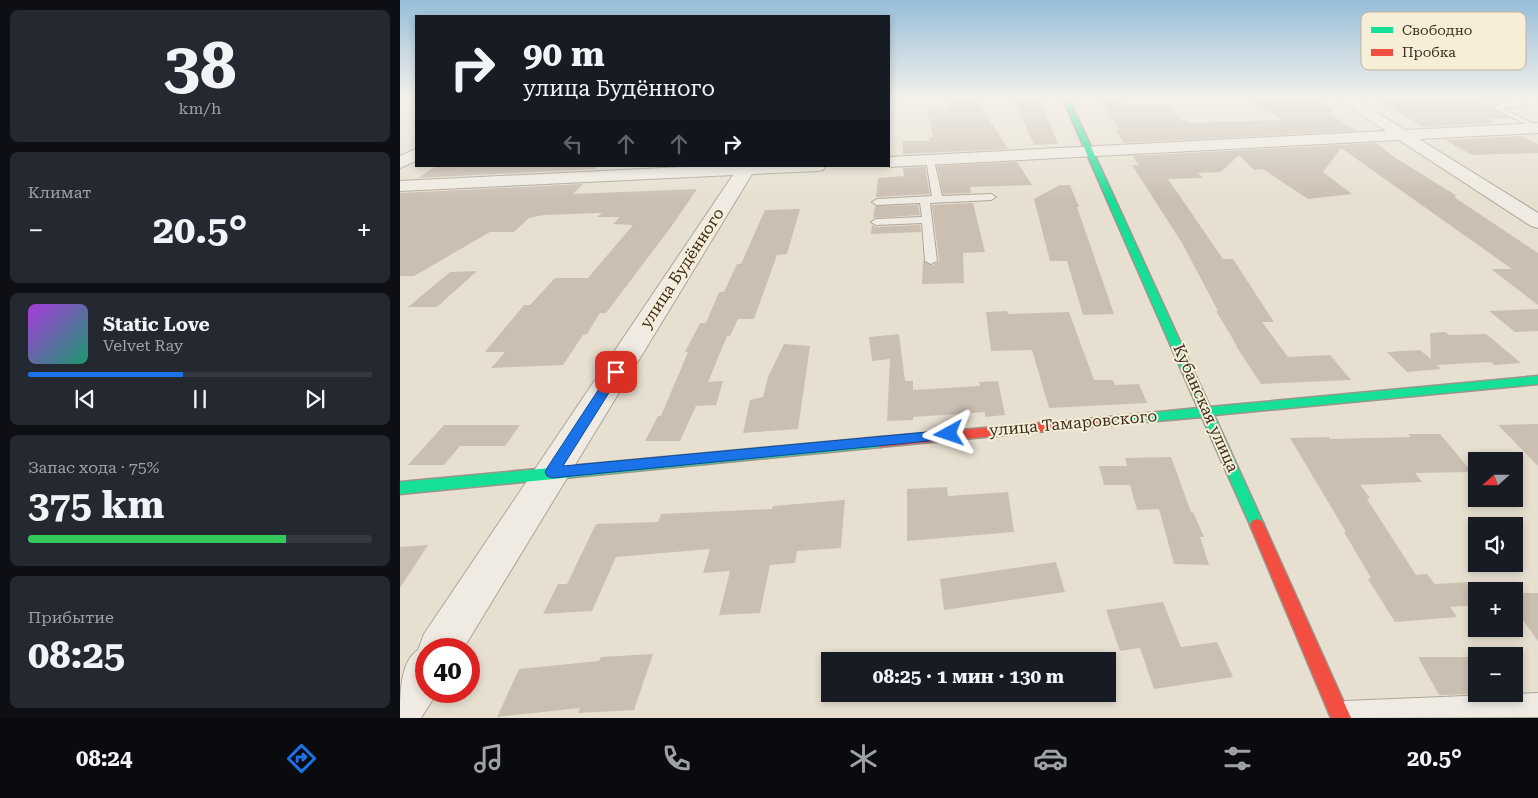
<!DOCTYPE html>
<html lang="ru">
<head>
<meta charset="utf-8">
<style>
	body { margin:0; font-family:"Roboto Serif",serif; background:#242831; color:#f1f3f6; height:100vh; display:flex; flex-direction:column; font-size:19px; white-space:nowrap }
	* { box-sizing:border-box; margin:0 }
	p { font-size:16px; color:#9ea1a6 }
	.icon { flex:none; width:28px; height:28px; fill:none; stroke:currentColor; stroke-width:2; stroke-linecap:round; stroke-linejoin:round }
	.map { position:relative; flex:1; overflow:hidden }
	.details { display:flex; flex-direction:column; gap:10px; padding:10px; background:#0d0f14; width:400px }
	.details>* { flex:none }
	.guide { position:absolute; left:15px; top:15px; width:475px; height:152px; border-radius:0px; box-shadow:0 2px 8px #0003; background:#171b24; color:#f1f3f6; overflow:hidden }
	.needle { width:32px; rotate:249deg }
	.fabs { position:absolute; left:1068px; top:452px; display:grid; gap:10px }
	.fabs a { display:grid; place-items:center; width:55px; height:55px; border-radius:0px; background:#171b24; box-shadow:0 2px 8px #0003; font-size:25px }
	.speed { position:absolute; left:15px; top:638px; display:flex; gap:10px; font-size:25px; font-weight:700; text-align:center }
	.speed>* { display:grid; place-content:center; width:65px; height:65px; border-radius:50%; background:#171b24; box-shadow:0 2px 8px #0003; line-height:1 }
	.speed .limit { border:8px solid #d22; background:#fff; color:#111 }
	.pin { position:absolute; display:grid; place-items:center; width:42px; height:42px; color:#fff; margin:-21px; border-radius:10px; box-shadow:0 2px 8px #0006 }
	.me { position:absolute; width:55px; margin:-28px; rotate:265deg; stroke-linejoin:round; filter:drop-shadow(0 0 4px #0008) }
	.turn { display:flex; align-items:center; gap:18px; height:105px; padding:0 25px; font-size:22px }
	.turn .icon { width:65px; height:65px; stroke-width:2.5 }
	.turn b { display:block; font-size:35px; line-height:42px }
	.lanes { display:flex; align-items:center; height:48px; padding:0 25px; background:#0003; justify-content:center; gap:25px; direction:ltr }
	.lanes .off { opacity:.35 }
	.big { font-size:38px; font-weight:700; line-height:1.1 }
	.details .card { flex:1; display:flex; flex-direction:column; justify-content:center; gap:8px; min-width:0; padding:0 18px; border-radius:8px; background:#242831 }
	.details .dial { align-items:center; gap:0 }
	.dial b { font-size:65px; line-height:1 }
	.song { display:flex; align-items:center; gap:15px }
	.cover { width:60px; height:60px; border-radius:8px; background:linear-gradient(135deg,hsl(280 70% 55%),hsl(160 70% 35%)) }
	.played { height:5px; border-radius:2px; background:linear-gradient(90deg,#1a73e8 45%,#363941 45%) }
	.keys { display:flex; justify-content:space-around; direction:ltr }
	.heat { display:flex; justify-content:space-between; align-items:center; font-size:28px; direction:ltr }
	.charge { height:8px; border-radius:4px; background:linear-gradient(90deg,#34c759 75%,#363941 0) }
	.trip { position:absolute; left:421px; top:652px; width:295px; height:50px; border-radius:0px; background:#171b24; box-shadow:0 2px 8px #0003; font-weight:700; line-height:50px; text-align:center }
	.tab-bar { display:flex; height:80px; justify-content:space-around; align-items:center; background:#090b0e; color:#9ea1a6 }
	.tab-bar .icon { width:35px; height:35px }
	.tab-bar .current { color:#1a73e8 }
	.tab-bar b { font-size:22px; color:#f1f3f6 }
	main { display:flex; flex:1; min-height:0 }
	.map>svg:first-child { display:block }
	.building { fill:#cbbfb2 }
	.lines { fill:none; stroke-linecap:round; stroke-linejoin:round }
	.lane-casing { stroke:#ada599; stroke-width:2 }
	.street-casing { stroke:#ada599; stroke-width:2 }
	.fast-casing { stroke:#9c958a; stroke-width:3 }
	.jam-casing { stroke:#9c958a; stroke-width:3 }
	.lane { fill:#efebe3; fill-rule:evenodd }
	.street { fill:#efebe3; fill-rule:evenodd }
	.fast { fill:#16e098; fill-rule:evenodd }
	.jam { fill:#f24e42; fill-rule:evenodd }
	.route { fill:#1a73e8; stroke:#114b97 }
	.labels { text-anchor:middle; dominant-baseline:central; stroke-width:4; stroke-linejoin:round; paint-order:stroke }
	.street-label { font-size:16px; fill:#3d2e20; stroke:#f7eed8 }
	.key { fill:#f7eed8; stroke:#bfb4a1; stroke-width:1 }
	.key-label { font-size:14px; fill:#3d2e20 }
</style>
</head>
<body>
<main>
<section class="details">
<div class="card dial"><b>38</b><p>km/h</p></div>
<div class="card"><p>Климат</p>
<div class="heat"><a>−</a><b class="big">20.5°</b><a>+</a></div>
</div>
<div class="card">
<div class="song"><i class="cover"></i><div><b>Static Love</b><p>Velvet Ray</p></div></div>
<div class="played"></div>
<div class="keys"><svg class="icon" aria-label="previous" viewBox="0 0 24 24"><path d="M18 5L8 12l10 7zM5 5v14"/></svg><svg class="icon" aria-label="pause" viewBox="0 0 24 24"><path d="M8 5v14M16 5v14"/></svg><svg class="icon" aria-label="next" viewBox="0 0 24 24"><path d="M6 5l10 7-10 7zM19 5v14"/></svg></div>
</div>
<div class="card"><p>Запас хода · 75%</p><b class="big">375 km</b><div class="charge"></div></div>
<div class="card"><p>Прибытие</p><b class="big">08:25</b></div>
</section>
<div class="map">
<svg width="1138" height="718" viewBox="0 0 1138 718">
	<rect width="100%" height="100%" fill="#e7e0d1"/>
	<g class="building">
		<path d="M576,99L608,149L503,154V141H529V137H533L527,109H550L546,101Z"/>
		<path d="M613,99H640L658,144L634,145Z"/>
		<path d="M699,99H719L724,106L768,105L782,121H787L789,123L882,120L849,99H917L933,110L930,114L957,131L724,143L715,129H719Z"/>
		<path d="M975,99H1075L1111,119H1089L1097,123L1023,127Z"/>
		<path d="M1121,136L1138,144V153L1072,155L1045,140Z"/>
		<path d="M976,143L994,157L1057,196L1054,197L1138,253V305L1091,269H1112L941,148L923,172L952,194L908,199L863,169L854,170L839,155L821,172L798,173L803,178L768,179L823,259H833L874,322H862L888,357L930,355L951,380L861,384L836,346H837L816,311H818L782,243L732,165H739L733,156Z"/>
		<path d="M617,162L632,185L570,187L571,193L543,194L537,166Z"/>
		<path d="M36,166H198L195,169L18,178Z"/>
		<path d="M525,167L530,194L476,197L478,178L504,176L503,168Z"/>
		<path d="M183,184L173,194L297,189L271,227L206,313H200L187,334L183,335L163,365L91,368L105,352H85L124,305H130L155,278H188L233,225L213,224L220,217H197L202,213L144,215L129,218L114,232H90L14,276H0V193Z"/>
		<path d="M660,185H670L679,207H677L714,314L683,315L667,261H650L634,199Z"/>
		<path d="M573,203L585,252L563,253L564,283L522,284L523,261L532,266L539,261L532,205Z"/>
		<path d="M518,205L520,215L473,218L475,206Z"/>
		<path d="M400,209L387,254L377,255L354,319H338L330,336H327L308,382L323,381L316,405L296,406L280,441H245L258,416H261L288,352H285L300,323H306L319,292H324L337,264H341L365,210Z"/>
		<path d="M472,225L476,227L520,225L521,232L471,234Z"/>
		<path d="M77,271L37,307H8L50,272Z"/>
		<path d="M1138,309V331L1115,332L1089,311Z"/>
		<path d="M607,311L608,314L669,312L694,380H713L715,385L739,384L747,403L649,408L632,350L591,351L586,312Z"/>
		<path d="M1045,332L1049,335L1086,334L1121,363L1094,365L1091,362L1037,365L1041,369L1007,372L987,352L1020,350L1031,359L1030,333Z"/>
		<path d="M499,334L505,381H513V390L580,386L579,382L598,381L605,415L585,417V412L513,417V420L487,421L490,359L472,361L469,337Z"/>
		<path d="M384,344L410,346L398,429L343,433L350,400L363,397L368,377Z"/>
		<path d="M1138,424V466L1098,425Z"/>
		<path d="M44,425H120L105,446H60L44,465H8Z"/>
		<path d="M1008,434H1040L1072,472L1015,473L1022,482L960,485L970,498L967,499L1016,575L1027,574L1035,584L1071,582L1076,588V605L1050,607L1057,617L995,622L968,579L971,578L944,532H946L890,438L929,437L930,439L1011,437Z"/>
		<path d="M771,457L791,512H793L804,537H800L809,565L774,564L759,509L737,510L730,485H704L699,466H727L725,458Z"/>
		<path d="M547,487L548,496L608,492L614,532L507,541V489Z"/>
		<path d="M445,500L441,548L397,551L395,563L370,565L360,613L319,615L330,571L303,573L310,549L216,557L192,611L143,614L158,584H167L196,524L258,522L261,514L372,509L373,506Z"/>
		<path d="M28,545L0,588V547Z"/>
		<path d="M656,562L665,592L544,610L540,579Z"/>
		<path d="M1114,593H1138V641L1114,608Z"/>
		<path d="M763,602L781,647L817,642L833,677L754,689L740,648L720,651L706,610Z"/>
		<path d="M253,654L234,710L178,713L180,708L97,717L119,669L199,661L201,657Z"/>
		<path d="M1018,657H1070L1076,667V694L1039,695Z"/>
	</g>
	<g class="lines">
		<defs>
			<g id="lane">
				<path d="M1084,99C1094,99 1103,103 1114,103L1108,99C1115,99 1122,100 1127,105L1124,107L1103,108L1138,126V130L1095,109V107L1098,105Z"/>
				<path d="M530,157L534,160L542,196L591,194L596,197L591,200L530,203L537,261L531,264L525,261L522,223L476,225L471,222L476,219L522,217L520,203L477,205L472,202L477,199L532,196L526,160Z"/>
				<path d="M1138,693V717L935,718L933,713L937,705L945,701Z"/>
			</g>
			<g id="street">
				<path d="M939,99H956L1005,130L1138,123V133L1019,139L1138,213V228L1131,226L999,140L489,167L486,166H489V157L986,131Z"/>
				<path d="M16,149V161L0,168V156Z"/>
				<path d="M303,166H425L423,170L417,171L352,174L63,649H26V691H38L21,718H0C0,695 0,661 18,650L24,634L333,175L0,191V181Z"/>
			</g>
			<g id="fast">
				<path d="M663,99H669L810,407L1138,376V384L814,415L864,525L862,529L857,531L852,529L802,417L700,426L696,425L694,422L696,419L700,418L798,408Z"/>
				<path d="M480,437L485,439L487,442L485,445L480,447L0,494V482Z"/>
			</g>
			<g id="jam">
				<path d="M700,418L704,419L706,422L704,425L700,426L480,447L475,445L473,442L475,439L480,437Z"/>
				<path d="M857,519L862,521L864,525L951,718H931L850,525L852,521Z"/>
			</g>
		</defs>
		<use href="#lane" class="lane-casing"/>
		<use href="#street" class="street-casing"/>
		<use href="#fast" class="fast-casing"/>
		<use href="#jam" class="jam-casing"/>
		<use href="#lane" class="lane"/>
		<use href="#street" class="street"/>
		<use href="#fast" class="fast"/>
		<use href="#jam" class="jam"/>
	</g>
	<linearGradient id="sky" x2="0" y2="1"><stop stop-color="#96bed9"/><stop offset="0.49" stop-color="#f4f1ea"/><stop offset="1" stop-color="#f4f1ea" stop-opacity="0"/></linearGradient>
	<rect width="1138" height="200" fill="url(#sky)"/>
	<path class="route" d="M216,368L222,372L163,466L549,430L554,431L556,434L554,438L549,439L152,478L147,476L145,472L147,468L212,369Z"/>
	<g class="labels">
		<g class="street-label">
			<text transform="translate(282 268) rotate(-57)">улица Будённого</text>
			<text transform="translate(806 408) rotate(66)">Кубанская улица</text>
			<text transform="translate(673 423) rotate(-5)">улица Тамаровского</text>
		</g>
	</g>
	<rect x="961" y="12" width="165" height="58" rx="8" class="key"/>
	<rect x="971" y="27" width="22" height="6" fill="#16e098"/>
	<rect x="971" y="49" width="22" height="7" fill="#f24e42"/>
	<g class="key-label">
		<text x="1002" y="35">Свободно</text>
		<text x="1002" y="57">Пробка</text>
	</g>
</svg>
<div class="fabs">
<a><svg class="needle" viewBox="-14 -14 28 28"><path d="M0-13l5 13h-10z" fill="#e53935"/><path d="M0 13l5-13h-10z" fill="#9ea1a6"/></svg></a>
<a><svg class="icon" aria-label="sound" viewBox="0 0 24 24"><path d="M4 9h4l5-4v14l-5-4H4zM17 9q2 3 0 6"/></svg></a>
<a>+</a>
<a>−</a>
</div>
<div class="speed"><div class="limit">40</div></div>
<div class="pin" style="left:216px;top:372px;background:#d93025"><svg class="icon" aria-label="arrive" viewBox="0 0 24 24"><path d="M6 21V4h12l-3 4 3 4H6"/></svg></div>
<svg class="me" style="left:549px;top:434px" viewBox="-20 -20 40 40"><path d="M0-17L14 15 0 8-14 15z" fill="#1a73e8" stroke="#fff" stroke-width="4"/></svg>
<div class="trip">08:25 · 1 мин · 130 m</div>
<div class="guide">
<div class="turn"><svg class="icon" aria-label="right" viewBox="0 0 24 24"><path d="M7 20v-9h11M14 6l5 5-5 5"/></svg><div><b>90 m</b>улица Будённого</div></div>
<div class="lanes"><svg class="icon off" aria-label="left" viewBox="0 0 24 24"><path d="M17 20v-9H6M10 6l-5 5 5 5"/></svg><svg class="icon off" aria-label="ahead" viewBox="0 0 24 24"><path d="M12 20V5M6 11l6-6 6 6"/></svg><svg class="icon off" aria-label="ahead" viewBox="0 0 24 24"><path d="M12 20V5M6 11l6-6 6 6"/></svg><svg class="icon" aria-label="right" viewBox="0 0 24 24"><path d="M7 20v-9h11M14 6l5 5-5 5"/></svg></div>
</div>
</div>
</main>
<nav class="tab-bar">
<b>08:24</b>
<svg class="icon current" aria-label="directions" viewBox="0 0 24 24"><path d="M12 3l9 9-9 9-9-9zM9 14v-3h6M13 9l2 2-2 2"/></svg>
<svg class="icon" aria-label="music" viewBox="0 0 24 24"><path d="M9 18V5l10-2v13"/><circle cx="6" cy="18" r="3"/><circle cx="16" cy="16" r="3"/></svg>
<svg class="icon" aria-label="phone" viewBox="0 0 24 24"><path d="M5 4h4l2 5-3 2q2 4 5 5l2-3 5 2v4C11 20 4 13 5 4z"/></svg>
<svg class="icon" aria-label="climate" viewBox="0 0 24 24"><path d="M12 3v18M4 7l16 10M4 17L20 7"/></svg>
<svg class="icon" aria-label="car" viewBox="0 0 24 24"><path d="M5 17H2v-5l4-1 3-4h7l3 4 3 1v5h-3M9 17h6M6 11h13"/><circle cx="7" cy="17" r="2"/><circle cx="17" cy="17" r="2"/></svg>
<svg class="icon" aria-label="filters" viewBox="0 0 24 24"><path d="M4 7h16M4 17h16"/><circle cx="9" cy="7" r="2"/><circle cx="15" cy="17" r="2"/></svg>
<b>20.5°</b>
</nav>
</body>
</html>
